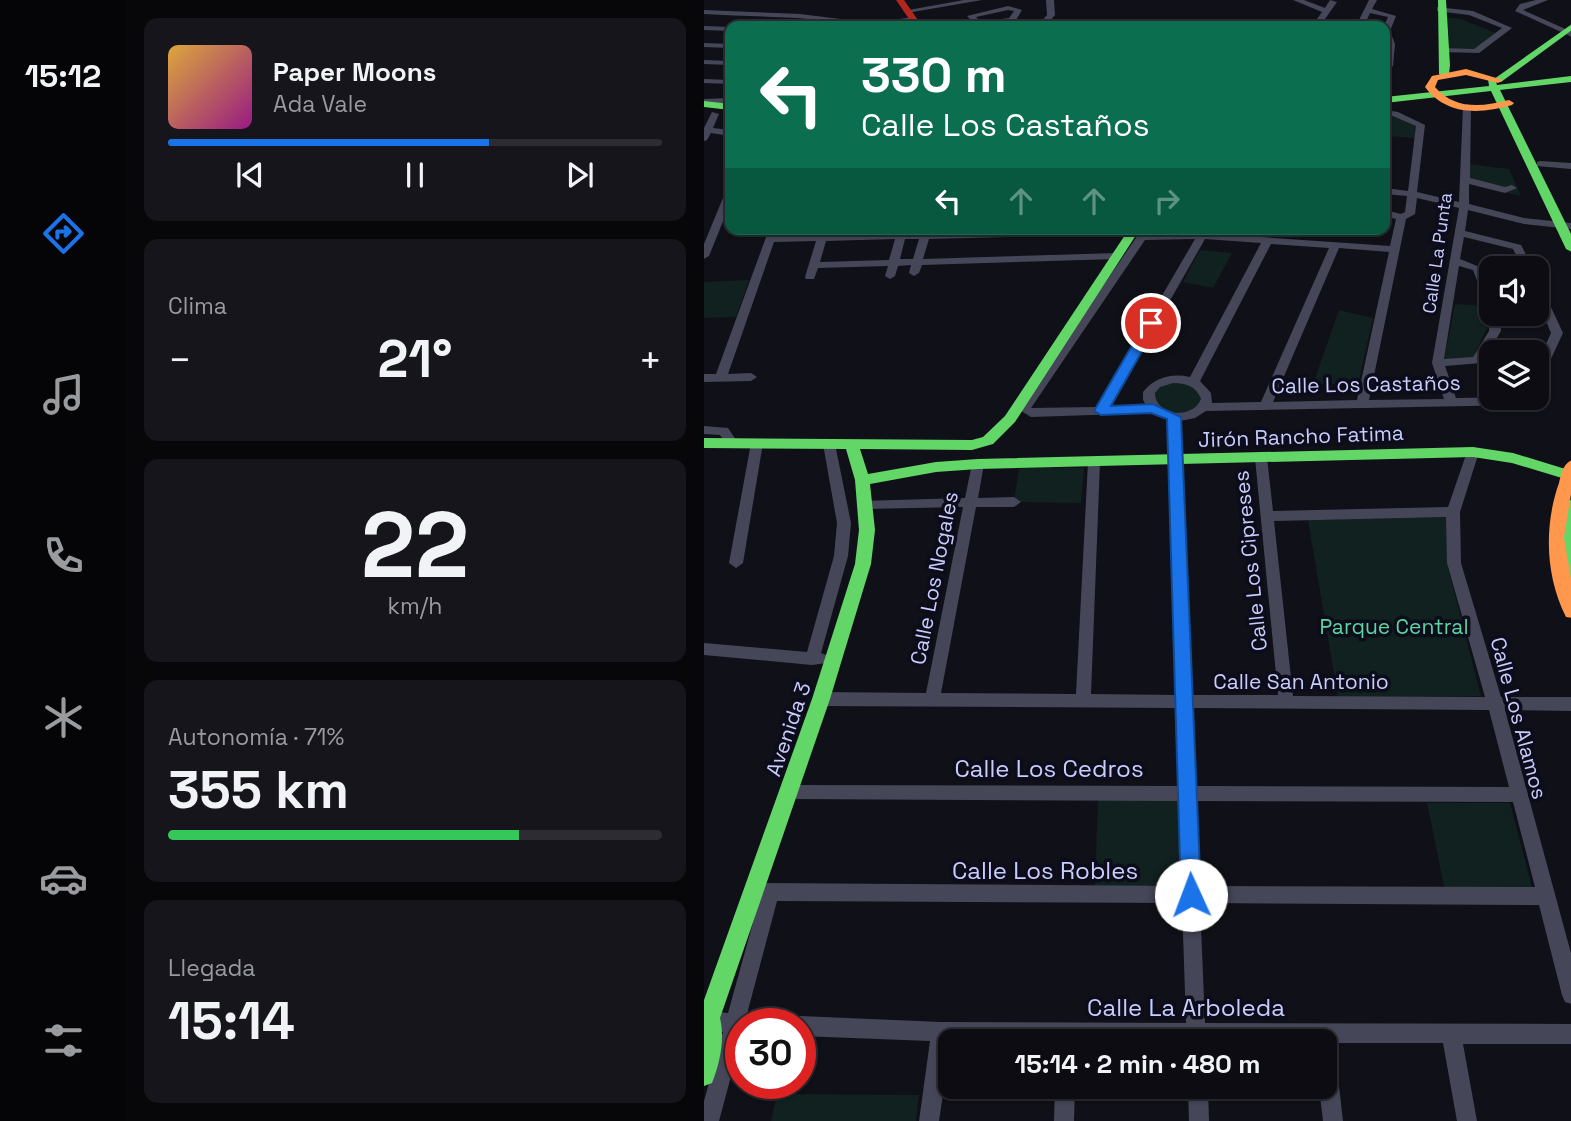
<!DOCTYPE html>
<html lang="es">
<head>
<meta charset="utf-8">
<style>
	body { margin:0; font-family:"Space Grotesk",sans-serif; background:#15151b; color:#f1f3f6; height:100vh; display:flex; flex-direction:column; font-size:26px; white-space:nowrap }
	* { box-sizing:border-box; margin:0 }
	p { font-size:23px; color:#9a9b9f }
	.icon { flex:none; width:38px; height:38px; fill:none; stroke:currentColor; stroke-width:2; stroke-linecap:round; stroke-linejoin:round }
	.map { position:relative; flex:1; overflow:hidden }
	.drawer { display:flex; flex-direction:column; gap:18px; padding:18px; background:#07070a; width:578px }
	.drawer>* { flex:none }
	.guide { position:absolute; left:21px; top:21px; width:665px; height:214px; border-radius:14px; box-shadow:0 2px 5px #0004,0 0 0 2px #2c2c32; background:#0b6e4f; color:#fff; overflow:hidden }
	.buttons { position:absolute; left:775px; top:256px; display:grid; gap:14px }
	.buttons a { display:grid; place-items:center; width:70px; height:70px; border-radius:14px; background:#0c0c12; box-shadow:0 2px 5px #0004,0 0 0 2px #2c2c32; font-size:35px }
	.speed { position:absolute; left:21px; top:1008px; display:flex; gap:14px; font-size:35px; font-weight:700; text-align:center }
	.speed>* { display:grid; place-content:center; width:91px; height:91px; border-radius:50%; background:#0c0c12; box-shadow:0 2px 5px #0004,0 0 0 2px #2c2c32; line-height:1 }
	.speed .limit { border:10px solid #d22; background:#fff; color:#111 }
	.pin { position:absolute; display:grid; place-items:center; width:60px; height:60px; color:#fff; margin:-30px; border:4px solid #fff; border-radius:50%; box-shadow:0 2px 7px #0007 }
	.me { position:absolute; width:77px; margin:-38px; rotate:358deg; stroke-linejoin:round; filter:drop-shadow(0 0 5px #0008) }
	.turn { display:flex; align-items:center; gap:24px; height:147px; padding:0 21px; font-size:32px }
	.turn .icon { width:91px; height:91px; stroke-width:2.5 }
	.turn b { display:block; font-size:49px; line-height:60px }
	.lanes { display:flex; align-items:center; height:66px; padding:0 21px; background:#0003; justify-content:center; gap:35px; direction:ltr }
	.lanes .off { opacity:.35 }
	.big { font-size:52px; font-weight:700; line-height:1.1 }
	.drawer .widget { flex:1; display:flex; flex-direction:column; justify-content:center; gap:10px; min-width:0; padding:0 24px; border-radius:14px; background:#15151b }
	.drawer .dial { align-items:center; gap:0 }
	.dial b { font-size:91px; line-height:1 }
	.song { display:flex; align-items:center; gap:21px }
	.cover { width:84px; height:84px; border-radius:10px; background:linear-gradient(135deg,hsl(40 70% 55%),hsl(310 70% 35%)) }
	.played { height:7px; border-radius:4px; background:linear-gradient(90deg,#1a73e8 65%,#2c2c32 65%) }
	.keys { display:flex; justify-content:space-around; direction:ltr }
	.heat { display:flex; justify-content:space-between; align-items:center; font-size:38px; direction:ltr }
	.charge { height:10px; border-radius:5px; background:linear-gradient(90deg,#34c759 71%,#2c2c32 0) }
	.trip { position:absolute; left:234px; top:1029px; width:399px; height:70px; border-radius:14px; background:#0c0c12; box-shadow:0 2px 5px #0004,0 0 0 2px #2c2c32; font-weight:700; line-height:70px; text-align:center }
	main { display:flex; flex:1; min-height:0 }
	.menu { display:flex; flex-direction:column; width:126px; justify-content:space-around; align-items:center; background:#050507; color:#9a9b9f }
	.menu .icon { width:49px; height:49px }
	.menu .on { color:#1a73e8 }
	.menu b { font-size:32px; color:#f1f3f6 }
	.map>svg:first-child { display:block }
	.green { fill:#10211f }
	.lines { fill:none; stroke-linecap:round; stroke-linejoin:round }
	.street { fill:#454758; fill-rule:evenodd }
	.fast { fill:#63d668; fill-rule:evenodd }
	.slow { fill:#ff974d; fill-rule:evenodd }
	.jam { fill:#b3261e; fill-rule:evenodd }
	.route { fill:#1a73e8; stroke:#114b97; stroke-width:2 }
	.labels { text-anchor:middle; dominant-baseline:central; stroke-width:7; stroke-linejoin:round; paint-order:stroke }
	.far-street-label { font-size:18px; fill:#c9cdfc; stroke:#0c0c1b }
	.street-label { font-size:21px; fill:#c9cdfc; stroke:#0c0c1b }
	.park-label { font-size:21px; fill:#5bd6a1; stroke:#0c0c1b }
	.near-street-label { font-size:24px; fill:#c9cdfc; stroke:#0c0c1b }
</style>
</head>
<body>
<main>
<nav class="menu">
<b>15:12</b>
<svg class="icon on" aria-label="directions" viewBox="0 0 24 24"><path d="M12 3l9 9-9 9-9-9zM9 14v-3h6M13 9l2 2-2 2"/></svg>
<svg class="icon" aria-label="music" viewBox="0 0 24 24"><path d="M9 18V5l10-2v13"/><circle cx="6" cy="18" r="3"/><circle cx="16" cy="16" r="3"/></svg>
<svg class="icon" aria-label="phone" viewBox="0 0 24 24"><path d="M5 4h4l2 5-3 2q2 4 5 5l2-3 5 2v4C11 20 4 13 5 4z"/></svg>
<svg class="icon" aria-label="climate" viewBox="0 0 24 24"><path d="M12 3v18M4 7l16 10M4 17L20 7"/></svg>
<svg class="icon" aria-label="car" viewBox="0 0 24 24"><path d="M5 17H2v-5l4-1 3-4h7l3 4 3 1v5h-3M9 17h6M6 11h13"/><circle cx="7" cy="17" r="2"/><circle cx="17" cy="17" r="2"/></svg>
<svg class="icon" aria-label="filters" viewBox="0 0 24 24"><path d="M4 7h16M4 17h16"/><circle cx="9" cy="7" r="2"/><circle cx="15" cy="17" r="2"/></svg>
</nav>
<section class="drawer">
<div class="widget">
<div class="song"><i class="cover"></i><div><b>Paper Moons</b><p>Ada Vale</p></div></div>
<div class="played"></div>
<div class="keys"><svg class="icon" aria-label="previous" viewBox="0 0 24 24"><path d="M18 5L8 12l10 7zM5 5v14"/></svg><svg class="icon" aria-label="pause" viewBox="0 0 24 24"><path d="M8 5v14M16 5v14"/></svg><svg class="icon" aria-label="next" viewBox="0 0 24 24"><path d="M6 5l10 7-10 7zM19 5v14"/></svg></div>
</div>
<div class="widget"><p>Clima</p>
<div class="heat"><a>−</a><b class="big">21°</b><a>+</a></div>
</div>
<div class="widget dial"><b>22</b><p>km/h</p></div>
<div class="widget"><p>Autonomía · 71%</p><b class="big">355 km</b><div class="charge"></div></div>
<div class="widget"><p>Llegada</p><b class="big">15:14</b></div>
</section>
<div class="map">
<svg width="868" height="1121" viewBox="0 0 868 1121">
	<rect width="100%" height="100%" fill="#101018"/>
	<g class="green">
		<path d="M738,17L757,19L792,33L770,50L745,49Z"/>
		<path d="M688,115L714,123L711,138L681,136V116Z"/>
		<path d="M764,164L805,169L817,196L765,183Z"/>
		<path d="M496,250L528,253L509,288L479,282Z"/>
		<path d="M45,280L32,317L0,318V282Z"/>
		<path d="M751,304L780,306L786,322L768,359L740,360Z"/>
		<path d="M635,310L669,318L654,384H609Z"/>
		<path d="M463,382H479L497,392L498,402C484,415 473,414 456,410L448,394Z"/>
		<path d="M315,467L380,468L377,503L310,502Z"/>
		<path d="M742,517L744,568L777,696L634,697L604,520Z"/>
		<path d="M394,798H477L479,886H391Z"/>
		<path d="M723,803H806L829,891H741Z"/>
		<path d="M73,1094L215,1095L212,1121H67Z"/>
	</g>
	<g class="lines">
		<g class="street">
			<path d="M260,0H278L203,13L199,11Z"/>
			<path d="M342,0H350L351,15L341,26H333L343,15Z"/>
			<path d="M589,0H600L621,8L626,0L633,2L616,26H608L618,12Z"/>
			<path d="M665,0H673L668,9L692,16L686,31L691,44L689,66L681,71L683,44L680,26L684,17L666,13L660,26H652Z"/>
			<path d="M832,0H844L819,10L868,32V37L811,11L816,4Z"/>
			<path d="M304,6L318,10L311,22L272,26L263,16ZM304,10L310,11L305,18L277,22L272,17Z"/>
			<path d="M733,7L769,11L808,28L775,53L736,52V48H739L770,49L798,28L765,15L733,11Z"/>
			<path d="M0,10L96,14L169,23L209,17L213,19C181,35 128,20 93,18C62,16 31,16 0,14Z"/>
			<path d="M0,26L26,27V31L0,30Z"/>
			<path d="M0,43L26,44V48L0,47Z"/>
			<path d="M0,60L26,61V65L0,64Z"/>
			<path d="M0,79L26,80V84L0,83Z"/>
			<path d="M26,98V104L0,105V99Z"/>
			<path d="M763,104L767,107L766,178L801,187L808,185L813,188L801,193L765,184V204L820,218L867,223L868,229L820,224L764,210L761,231L817,245L829,268H819L809,249L760,237L756,259L778,268L788,291V309L783,306L769,270L755,266L740,359L769,357L785,331L786,311L788,313H796L797,331L777,363L741,366L752,398L829,397L818,405L502,411L491,418L476,421L488,695H574L551,458L552,455L557,454L563,458L569,511L744,507L763,452L765,449H773L775,452L756,512L757,563L797,697H868V711L801,710L868,957V1004L861,1002L858,995L835,905L496,903L501,1023L868,1024V1044H759L773,1121H753L739,1043H626L631,1051L639,1121H619L615,1087H621V1041H247L235,1121H215L226,1041L96,1036V1024H87L89,1019L96,1016L237,1022L482,1023L478,903L73,901L43,1014L51,1017L54,1024H37V1039L15,1121H0V1101L19,1032L0,1028V1014L6,1011L24,1013L55,901L45,898L42,892L45,886L51,883L478,886L475,801L85,799L79,797L77,792L79,787L85,785L475,786L472,708L117,706L111,704L109,699L111,694L117,692L222,693L259,507L161,509L154,504L156,501L261,498L268,464L269,461H279L280,464L274,498L310,497L317,502L310,507H272L237,693L372,694L384,462L390,458L395,459L396,462L387,694L472,695L464,419L449,413L327,417L314,409L434,235L498,233L686,246L692,219L681,216V210L697,214L701,212L703,196L681,194V188L704,191L712,126L689,116H681V110L694,112L721,125L713,192L755,202L759,107ZM713,198L755,208L728,363L740,399L665,400L702,219L711,214ZM491,239L393,407L327,408L441,240ZM501,239L557,243L486,377C468,373 451,377 439,392V400L442,405L406,406ZM567,244L625,248L557,402L508,403L507,393L496,381ZM635,248L685,252L653,400L569,402ZM469,383C482,383 492,386 497,399C489,420 451,416 451,393L456,387ZM742,517L743,563L781,697L589,696L570,521ZM488,708L785,710L805,787L491,786ZM492,801L809,802L831,887L495,886Z"/>
			<path d="M8,112L15,114L9,128L26,130V136L7,133L3,140L0,141V128Z"/>
			<path d="M836,161L868,163V169L833,166V162Z"/>
			<path d="M26,190V204L5,256L0,259V244L21,193Z"/>
			<path d="M65,229H73L72,236L193,233L194,229H204L203,233H217L218,229H228L227,232L373,229L435,231L430,234L225,239L219,259L413,253L418,256L413,259L218,265L215,273L210,276L205,273L207,265L194,266L191,276L186,279L181,276L184,266L114,268L110,279H102L101,277L112,241L70,242L24,374L47,373L53,377L47,381L0,382V374H12ZM191,239L185,260L116,262L122,241ZM201,239H215L209,259H196Z"/>
			<path d="M833,285L838,288L859,333L839,376L833,380V364L847,333L833,300Z"/>
			<path d="M0,426L24,428L34,443L28,447L24,446L16,435L0,434Z"/>
			<path d="M53,439L59,443L39,563L32,568L25,563L47,443Z"/>
			<path d="M125,440L131,444L147,523L144,556L117,653L122,655L125,659L122,663L108,665L0,655V643L103,652L130,556L133,523L119,444Z"/>
			<path d="M351,1087H371L370,1121H350Z"/>
			<path d="M484,1087H504L505,1121H485Z"/>
		</g>
		<g class="fast">
			<path d="M734,0H742L746,65L745,74L740,77L735,74Z"/>
			<path d="M868,24V30L797,82H792L793,85L868,76V82L796,90L868,236V252L862,249L787,91L681,103V97L785,86L784,79H790Z"/>
			<path d="M0,101L26,104V110L0,107Z"/>
			<path d="M425,229H436L311,422L289,444L268,450L156,449L164,474L232,462L274,459L769,447L809,453L868,471V481L808,463L769,457L274,469L232,472L166,484L171,530L167,564L126,699L16,1018C21,1039 16,1063 8,1083L0,1086V1000L108,699L151,564L155,530L151,480L142,449L0,448V438L268,440L279,437L301,416Z"/>
			<path d="M868,499V581L860,575L855,531L861,504Z"/>
		</g>
		<g class="slow">
			<path d="M762,69L799,80L794,83L762,75L734,80L731,87C751,110 778,107 805,100L810,103L808,105C776,114 743,116 721,87L728,76Z"/>
			<path d="M868,460V488L860,538L868,584V618L862,617C841,576 840,525 855,483C857,474 859,464 868,460Z"/>
		</g>
		<path class="jam" d="M192,0H200L218,26H210Z"/>
	</g>
	<path class="route" d="M447,320L454,323L407,406L449,404L477,417L497,895L494,902L487,905L480,902L477,895L463,419L447,413L397,415L390,411L441,323Z"/>
	<g class="labels">
		<g class="far-street-label">
			<text transform="translate(733 253) rotate(-82)">Calle La Punta</text>
		</g>
		<g class="street-label">
			<text transform="translate(662 384) rotate(-1)">Calle Los Castaños</text>
			<text transform="translate(597 436) rotate(-2)">Jirón Rancho Fatima</text>
			<text transform="translate(546 561) rotate(-96)">Calle Los Cipreses</text>
			<text transform="translate(230 578) rotate(-79)">Calle Los Nogales</text>
			<text x="597" y="681">Calle San Antonio</text>
			<text transform="translate(815 718) rotate(75)">Calle Los Alamos</text>
			<text transform="translate(84 729) rotate(-71)">Avenida 3</text>
		</g>
		<g class="park-label">
			<text x="690" y="626">Parque Central</text>
		</g>
		<g class="near-street-label">
			<text x="345" y="768">Calle Los Cedros</text>
			<text x="341" y="870">Calle Los Robles</text>
			<text x="482" y="1007">Calle La Arboleda</text>
		</g>
	</g>
</svg>
<div class="buttons">
<a><svg class="icon" aria-label="sound" viewBox="0 0 24 24"><path d="M4 9h4l5-4v14l-5-4H4zM17 9q2 3 0 6"/></svg></a>
<a><svg class="icon" aria-label="layers" viewBox="0 0 24 24"><path d="M12 4l9 5-9 5-9-5zM3 14l9 5 9-5"/></svg></a>
</div>
<div class="speed"><div class="limit">30</div></div>
<div class="pin" style="left:447px;top:323px;background:#d93025"><svg class="icon" aria-label="arrive" viewBox="0 0 24 24"><path d="M6 21V4h12l-3 4 3 4H6"/></svg></div>
<svg class="me" style="left:487px;top:895px" viewBox="-20 -20 40 40"><circle r="19" fill="#fff"/><path d="M0-13L10 11 0 6-10 11z" fill="#1a73e8"/></svg>
<div class="trip">15:14 · 2 min · 480 m</div>
<div class="guide">
<div class="turn"><svg class="icon" aria-label="left" viewBox="0 0 24 24"><path d="M17 20v-9H6M10 6l-5 5 5 5"/></svg><div><b>330 m</b>Calle Los Castaños</div></div>
<div class="lanes"><svg class="icon" aria-label="left" viewBox="0 0 24 24"><path d="M17 20v-9H6M10 6l-5 5 5 5"/></svg><svg class="icon off" aria-label="ahead" viewBox="0 0 24 24"><path d="M12 20V5M6 11l6-6 6 6"/></svg><svg class="icon off" aria-label="ahead" viewBox="0 0 24 24"><path d="M12 20V5M6 11l6-6 6 6"/></svg><svg class="icon off" aria-label="right" viewBox="0 0 24 24"><path d="M7 20v-9h11M14 6l5 5-5 5"/></svg></div>
</div>
</div>
</main>
</body>
</html>
